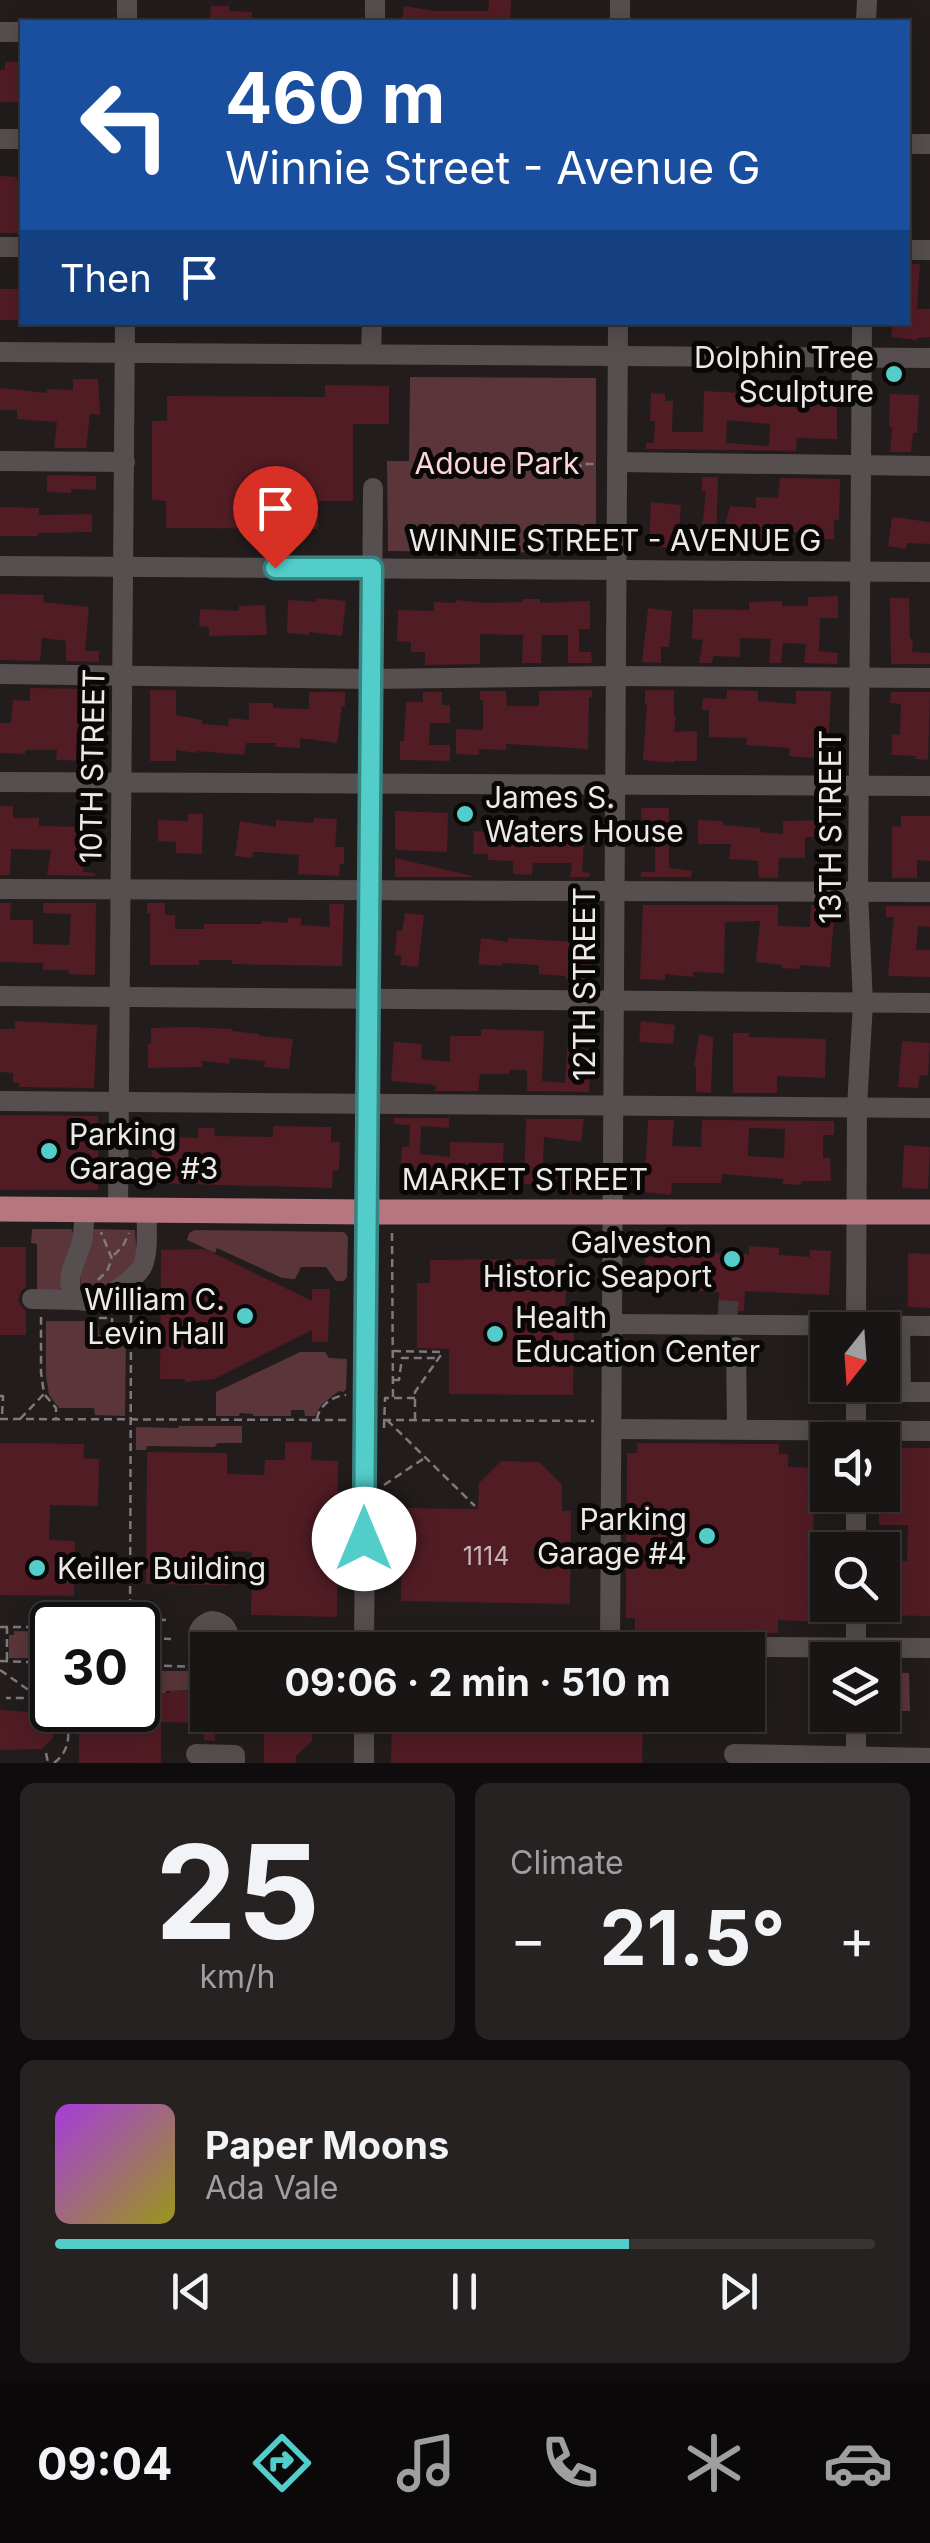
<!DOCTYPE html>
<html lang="en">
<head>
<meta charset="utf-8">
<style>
	body { margin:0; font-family:Inter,sans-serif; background:#272222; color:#f1f3f6; height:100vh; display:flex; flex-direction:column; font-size:38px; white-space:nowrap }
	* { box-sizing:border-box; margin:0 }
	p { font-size:32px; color:#9f9fa0 }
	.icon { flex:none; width:55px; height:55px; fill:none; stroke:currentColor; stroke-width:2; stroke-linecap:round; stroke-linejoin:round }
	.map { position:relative; height:1763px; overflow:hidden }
	.drawer { display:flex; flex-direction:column; gap:20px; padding:20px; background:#0e0c0c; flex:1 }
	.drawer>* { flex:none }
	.guide { position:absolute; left:20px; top:20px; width:890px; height:305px; border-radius:0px; box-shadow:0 5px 25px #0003,0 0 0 2px #383434; background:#1a4fa0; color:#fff; overflow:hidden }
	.needle { width:65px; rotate:197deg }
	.tools { position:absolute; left:810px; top:1312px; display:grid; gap:20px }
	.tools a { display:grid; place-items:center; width:90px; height:90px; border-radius:0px; background:#1a1515; box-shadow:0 5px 25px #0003,0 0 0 2px #383434; font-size:50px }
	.speed { position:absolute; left:30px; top:1602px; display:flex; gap:20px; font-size:50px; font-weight:700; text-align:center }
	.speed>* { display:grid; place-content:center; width:130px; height:130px; border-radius:50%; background:#1a1515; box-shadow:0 5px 25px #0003,0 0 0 2px #383434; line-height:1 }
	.speed .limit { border:5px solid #111; border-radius:15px; background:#fff; color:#111 }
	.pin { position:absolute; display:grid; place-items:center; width:85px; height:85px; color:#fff; margin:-102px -42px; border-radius:50% 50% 50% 0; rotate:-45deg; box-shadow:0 0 10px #0007 }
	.pin .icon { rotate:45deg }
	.me { position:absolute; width:110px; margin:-55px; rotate:0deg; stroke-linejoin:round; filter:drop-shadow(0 0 8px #0008) }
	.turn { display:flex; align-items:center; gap:35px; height:210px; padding:0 40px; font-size:45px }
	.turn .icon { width:130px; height:130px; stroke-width:2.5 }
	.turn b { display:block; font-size:70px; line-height:85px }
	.then { display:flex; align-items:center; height:95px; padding:0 40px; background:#0003; gap:20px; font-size:38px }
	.big { font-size:75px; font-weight:700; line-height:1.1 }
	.drawer .widget { flex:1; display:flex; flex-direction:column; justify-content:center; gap:15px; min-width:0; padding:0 35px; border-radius:15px; background:#272222 }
	.drawer .dial { align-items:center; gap:0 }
	.dial b { font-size:130px; line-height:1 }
	.song { display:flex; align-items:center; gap:30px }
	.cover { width:120px; height:120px; border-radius:15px; background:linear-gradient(135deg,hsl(280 70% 55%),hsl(60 70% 35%)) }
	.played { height:10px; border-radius:5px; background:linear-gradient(90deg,#53cdca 70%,#383434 70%) }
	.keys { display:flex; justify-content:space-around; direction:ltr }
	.heat { display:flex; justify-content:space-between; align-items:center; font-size:55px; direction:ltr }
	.drawer .tiles { flex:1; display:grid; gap:20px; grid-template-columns:1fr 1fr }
	.widget:last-child { grid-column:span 2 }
	.trip { position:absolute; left:190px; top:1632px; width:575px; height:100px; border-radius:0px; background:#1a1515; box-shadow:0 5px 25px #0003,0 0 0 2px #383434; font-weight:700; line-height:100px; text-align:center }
	.dock { display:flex; height:160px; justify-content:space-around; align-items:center; background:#0a0808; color:#9f9fa0 }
	.dock .icon { width:70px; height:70px }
	.dock .current { color:#53cdca }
	.dock b { font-size:45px; color:#f1f3f6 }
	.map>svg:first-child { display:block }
	.green { fill:#5a363a }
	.building { fill:#521c25; fill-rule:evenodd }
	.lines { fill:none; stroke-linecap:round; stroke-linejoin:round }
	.minor-tunnel { stroke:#413b3b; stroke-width:20; stroke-dasharray:20 10; stroke-linecap:butt }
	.path { stroke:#7f7979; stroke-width:2.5; stroke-dasharray:8 5; stroke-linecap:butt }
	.minor { stroke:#564e4f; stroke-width:20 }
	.major { stroke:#b5767d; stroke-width:25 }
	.route-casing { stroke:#368583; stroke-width:25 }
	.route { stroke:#53cdca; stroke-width:18 }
	.poi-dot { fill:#53cdca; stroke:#0a0707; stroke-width:4 }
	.labels { text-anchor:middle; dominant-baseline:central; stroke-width:10; stroke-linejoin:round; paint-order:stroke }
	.number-label { font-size:25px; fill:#c7b6b8 }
	.poi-label { font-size:30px; fill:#eee9e9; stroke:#0a0707; text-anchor:end }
	.park-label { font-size:30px; fill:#fed6d9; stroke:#0a0707 }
	.street-label { font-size:30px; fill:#eee9e9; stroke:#0a0707 }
</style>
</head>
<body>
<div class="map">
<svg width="930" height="1763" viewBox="0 0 930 1763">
	<rect width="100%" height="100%" fill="#221c1c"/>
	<g class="green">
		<path d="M410,377L596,378V553L388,551L387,461H409Z"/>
		<path d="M32,1229H71L74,1234L64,1285L59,1290L37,1292V1244L31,1243Z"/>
		<path d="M93,1229L135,1230L137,1261L108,1290L89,1292L81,1285L80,1272Z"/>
		<path d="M195,1230L344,1232L348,1237L347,1277L344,1281H336L326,1267H301L295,1279L282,1278L217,1248L215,1253L187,1240L189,1233Z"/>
		<path d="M46,1321H98L99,1335H126L125,1416L95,1415L94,1408H59L49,1395L46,1375Z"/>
		<path d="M300,1352H325L329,1358L347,1359L346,1389L343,1392L339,1391L321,1405L315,1416H305L304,1410H291V1416H253V1414L240,1413L239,1416H216V1392Z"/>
		<path d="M179,1426H242V1443H217L215,1447L147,1446L146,1450H136V1427L178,1428Z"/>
		<path d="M14,1631L52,1632V1658H9V1635H14Z"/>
		<path d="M149,1671H207V1684H197L196,1690L166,1691L165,1704L160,1693H148Z"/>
		<path d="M883,1672L909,1673L910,1711H883Z"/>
	</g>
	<g class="building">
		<path d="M489,0H511L510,22H402L404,6L434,11H488Z"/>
		<path d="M211,6H229V11L252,12V22H210Z"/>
		<path d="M5,62H22V102H0V70H5Z"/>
		<path d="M0,176L17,177V181H22V233H0Z"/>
		<path d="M908,264H920L917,309H930V337L917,338V340L891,337L893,322H908Z"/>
		<rect x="0" y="289" width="22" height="31"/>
		<path d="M73,379H98L100,415L90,414L86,448H54L57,422L17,419V410H0V388L47,393V389L73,390Z"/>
		<path d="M325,385L389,386V424H353V501H319L318,529L166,528V501L152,500V421H167V396L325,397Z"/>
		<path d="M813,385L837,386V439L797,438L796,451L646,449V443H654L655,421H650L651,393L665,394V401H673L672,432H703L704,391L759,394V392H780V404L813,405ZM727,420L770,424L769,446L726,443Z"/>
		<path d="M890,394L919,395L917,433H913L911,452H890L892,427H889Z"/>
		<path d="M47,475L96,476V490L71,489V493L47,492Z"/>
		<path d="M702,477H718L716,540L701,538L706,491H702Z"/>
		<path d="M780,478L840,479L839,520H834V539L797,540V532H774V534H766V540H752V548L728,546V541L721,540L730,506L756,508V497L778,498Z"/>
		<path d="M651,502L681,505L679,531H690V548L649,547Z"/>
		<path d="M0,507L39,508V515L92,514V532L38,533V536H0Z"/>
		<path d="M892,517L930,522V544L907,543L906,549L888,546Z"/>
		<path d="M0,594L44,595L43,602L89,607L85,651H99V662L66,661V641L42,638L40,661L0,660Z"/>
		<path d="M838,596V618H820L819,651L838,653L837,664L804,663L806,644L783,643L781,663H769L771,639L740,638V657L713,656L712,663H699L703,640L692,639L693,609L749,610V602L782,601V606H808V597Z"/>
		<path d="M317,598L346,601L342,636L309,632V635L287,633L288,600L316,602Z"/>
		<path d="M890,598H909L910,639H913L912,652L930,653V664H891Z"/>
		<path d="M523,599H540V603L590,601V629H579V652H591L592,663H568V635H542L541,663H522L523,635L480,634V664L425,665V652H411V642L397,641L398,610L434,611V602L456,603V600L486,603L523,602Z"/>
		<path d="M265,605L267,635L209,636V627L199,626L200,609L239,611V606Z"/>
		<path d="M648,608L672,611L669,647H661V663L642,662Z"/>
		<path d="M30,688L89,689L88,710H91L90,761L56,760L57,750H25V754L0,753V723H11L13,700L30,701Z"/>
		<path d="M150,690H176V715L202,720V724L228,726L229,718L249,720V703H273V708L309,709V692H345V706H342L337,743L300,738V748L276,747V743H246L244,755L197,751V753L176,750V761H150Z"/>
		<path d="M592,690V697H589L588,749L506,744V750L479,749V755L456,754V729L483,730V700H480V691H506L507,706H539V691Z"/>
		<path d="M645,690H674V715H676L674,732L697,731V761H674V763L643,760L647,704H645Z"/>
		<path d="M727,690L758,691V701L796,704V691H831L828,752L814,751V758L789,756L790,748L746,745L747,738L709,737V710H702L703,698L727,699Z"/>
		<path d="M423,692H442V705H450V723H430L429,745H450V761L400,760V741H404L406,702H423Z"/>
		<path d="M891,692H930L928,760L915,759L916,756L892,755V734L900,735L901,704L890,703Z"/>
		<path d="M0,806H13V818H39V826L84,827L83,872L95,873V876L47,875L51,850L11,849L10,875H0Z"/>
		<path d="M641,808H669V868L692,871L691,877H641V872H655V828L642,829Z"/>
		<path d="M395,811L448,813L447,852L395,850Z"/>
		<path d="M188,814H203L202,854L176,853V842L158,841V820L188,821Z"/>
		<path d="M901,816H930V861L917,860V878H892V826L901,827Z"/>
		<path d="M314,818L337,819L335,847H344V864H340L339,876L298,874L299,855L261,852H253L252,858L235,856L240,821L276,827V820L313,823Z"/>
		<path d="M698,820L723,821V825L760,828V832L783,834V821L833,820V837H805V858H779L778,878H759L758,861L729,859L731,844H698Z"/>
		<path d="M562,823L585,825L582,872L590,873V877H570L572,863H533L532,875L513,874V861L488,860V854H473L474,831L514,833V825Z"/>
		<path d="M395,858L472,876V877H395Z"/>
		<path d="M0,903H11L10,920H33V944L69,945L71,914L43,913V903H96L95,975L68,974L69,970H43V963L0,962Z"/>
		<path d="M147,903H165V915H175V929H204V924H262V921L288,923V918H301V925L330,927L329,904H344L342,966L232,964V960H199V965H150V913H147Z"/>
		<path d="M643,905H778V926L810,927L811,905H835L830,967L800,965L799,969L782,968V965L756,962L760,921L725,922L724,973L693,972V977L665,974V980L640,979Z"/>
		<path d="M886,906H930V927L918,926L916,950H930V977L888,976L894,917H886Z"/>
		<path d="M405,913L424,915L418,967L400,965L402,956L395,955L397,930L402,931Z"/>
		<path d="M481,938L508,942V938L592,943V980L566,979V976L539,974V965L502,963V966L478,964Z"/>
		<path d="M15,1021L97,1025L94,1088L19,1087V1083H13V1073L0,1072V1029H15Z"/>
		<path d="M641,1021L675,1025L673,1044L639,1042Z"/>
		<path d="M189,1027L232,1029V1031L259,1034V1036L293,1039L289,1069L264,1067L265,1061L230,1058L229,1064L202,1061V1067L148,1068V1044H151V1028Z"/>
		<path d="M481,1029L544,1031L542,1081L565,1083L568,1040L584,1041L582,1064L590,1065L589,1092L527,1091V1070H509V1074H480L478,1091H435L436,1085L391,1081L394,1042L422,1044L421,1059L450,1062V1036H481Z"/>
		<path d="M733,1033H749V1037L826,1039L825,1078L777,1076V1093H733Z"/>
		<path d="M699,1034L713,1037L711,1093L696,1092V1067L694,1066Z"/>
		<path d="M902,1041L930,1043L928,1076L920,1075L918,1088L898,1087Z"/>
		<path d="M0,1115L98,1116V1190H0Z"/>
		<path d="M394,1118H449V1128L421,1126L420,1154L450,1157V1142L504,1143L501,1187L477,1185V1181H446V1183L400,1180L402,1147H409L410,1125L394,1124Z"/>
		<path d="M526,1119H584L581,1142L544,1137L543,1165L589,1167L588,1188L578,1187V1192L557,1191V1184H524Z"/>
		<path d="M648,1120H674L672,1146L701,1147L702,1120L834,1121V1135H823V1158H830L831,1181H802L801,1185L783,1184V1179L722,1174L721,1183H672L671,1195L644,1192ZM749,1128L785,1129L784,1158L748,1156Z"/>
		<path d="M273,1126L331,1127V1142H340L339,1170H333L332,1188L151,1183L152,1136L198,1138V1128H215L214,1136L273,1137Z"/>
		<path d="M904,1145L930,1147L928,1189L902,1188Z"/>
		<path d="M646,1243L701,1246V1252L749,1254V1246L779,1248V1255L810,1257V1250L831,1251L829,1295L745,1291L744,1311H718L719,1292L644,1289Z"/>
		<path d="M0,1247H26V1287L21,1291L18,1300L21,1306L26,1311V1335H0Z"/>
		<path d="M205,1249L312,1301V1289H330L328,1342H312V1330L214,1379L185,1382V1379H160L161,1250Z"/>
		<path d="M908,1253L930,1254V1308L908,1307Z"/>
		<path d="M555,1259L554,1285H566L565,1319L574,1320L573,1395L449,1394V1349L417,1348V1283H430V1260Z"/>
		<path d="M285,1442H312L311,1460L338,1461L337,1617L251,1615L252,1552L227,1551V1585L146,1584L147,1452L227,1453V1474L264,1475L265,1460H285Z"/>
		<path d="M0,1443L84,1444L83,1458L99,1459L98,1506L50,1505L49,1540L75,1541L74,1596L0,1595Z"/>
		<path d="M637,1443L779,1444V1454H788V1467L816,1468L812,1556H821L818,1622L778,1620V1633L635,1631V1618H626L627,1453H637Z"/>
		<path d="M882,1448H930V1616L882,1615V1561H907L908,1525H879V1495H882Z"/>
		<path d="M501,1461L539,1462L562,1485V1511H571L570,1604L401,1601L402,1508L478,1509L479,1483Z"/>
		<path d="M170,1691H208V1715H221V1730H215V1741L204,1740L203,1730H196V1723L161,1722V1763H79V1710H138V1693H170Z"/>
		<path d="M0,1710L42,1713L53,1723V1738L42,1749L0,1750Z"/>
		<path d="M264,1715H311L312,1741L296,1756V1763H264Z"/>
		<path d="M392,1715H643L642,1763H391Z"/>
		<path d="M678,1715H726L718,1725L704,1732L689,1727Z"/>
	</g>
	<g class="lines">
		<path class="minor-tunnel" d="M718,1310L744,1312"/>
		<g class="path">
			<path d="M569,455L575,454L580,463"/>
			<path d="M578,472L581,464H598"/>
			<path d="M114,1255L123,1246L129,1233"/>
			<path d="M98,1280L107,1271L112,1259L101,1232"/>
			<path d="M99,1318H112V1324L131,1325L130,1625"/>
			<path d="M131,1323V1301"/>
			<path d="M393,1351L440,1352"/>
			<path d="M394,1380H399L402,1358H437"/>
			<path d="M45,1395L56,1408V1418"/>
			<path d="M0,1396H3L2,1417"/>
			<path d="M394,1398H415"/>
			<path d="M0,1419L348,1420"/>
			<path d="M20,1419L44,1394L41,1372V1317"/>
			<path d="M317,1419C319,1405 333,1396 346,1395"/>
			<path d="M383,1420L594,1421"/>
			<path d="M387,1420L475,1506"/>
			<path d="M415,1420V1392L443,1352"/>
			<path d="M384,1428L385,1398H393L392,1233"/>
			<path d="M384,1485L423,1459"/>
			<path d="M132,1619L170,1620"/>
			<path d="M0,1627H52"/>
			<path d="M138,1638L171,1639"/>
			<path d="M7,1660V1628"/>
			<path d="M0,1661L52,1663"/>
			<path d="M138,1665L201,1667"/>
			<path d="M0,1670L40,1698H6"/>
			<path d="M32,1690L43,1691V1664"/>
			<path d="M138,1690L146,1689V1667"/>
			<path d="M41,1699L52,1705"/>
			<path d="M46,1753L48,1763"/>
			<path d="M54,1763C72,1750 72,1726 59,1710"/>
		</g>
		<g class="minor">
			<path d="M127,0V22"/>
			<path d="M375,22V0"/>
			<path d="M620,22V0"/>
			<path d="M866,22L867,0"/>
			<path d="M0,32H22"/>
			<path d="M0,139H22"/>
			<path d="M908,144H930"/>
			<path d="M0,247H22"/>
			<path d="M908,250H930"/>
			<path d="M0,352L930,358"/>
			<path d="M371,353L372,322"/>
			<path d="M0,461L125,462"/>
			<path d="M617,462L930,466"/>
			<path d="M0,566L930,572"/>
			<path d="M0,674L371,679L616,676L930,678"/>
			<path d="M0,782L930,786"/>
			<path d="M0,889L930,892"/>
			<path d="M0,996L930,1003"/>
			<path d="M0,1101L930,1108"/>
			<path d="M85,1210C84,1220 84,1231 82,1241C79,1256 64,1277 73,1293C85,1317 136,1281 143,1265C149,1250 146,1227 147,1211"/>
			<path d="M118,1210L125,322"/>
			<path d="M32,1299L79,1300"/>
			<path d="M612,1324L930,1326"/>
			<path d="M900,1326L901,1392H930"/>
			<path d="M856,1330L857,1107L863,1003L858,892L862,322"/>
			<path d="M736,1347L737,1429"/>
			<path d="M612,1429L930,1431"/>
			<path d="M856,1440V1385"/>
			<path d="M856,1550V1495"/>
			<path d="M856,1605V1658"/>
			<path d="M227,1644L930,1648"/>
			<path d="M610,1647L618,322"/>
			<path d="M364,1650L373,488"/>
			<path d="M208,1651C193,1642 196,1626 211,1621C225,1622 231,1631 227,1644L221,1650"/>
			<path d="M196,1754L235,1755V1763"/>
			<path d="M734,1754L930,1758"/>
			<path d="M364,1763V1715"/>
			<path d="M856,1763V1715"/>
		</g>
		<path class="major" d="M0,1209L366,1212H930"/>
	</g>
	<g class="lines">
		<defs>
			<path id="route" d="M275,568H372L364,1539"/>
		</defs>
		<use href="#route" class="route-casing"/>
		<use href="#route" class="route"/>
	</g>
	<g class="poi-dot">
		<circle cx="894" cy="374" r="10"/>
		<circle cx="465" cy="814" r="10"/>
		<circle cx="49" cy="1151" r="10"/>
		<circle cx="732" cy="1259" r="10"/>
		<circle cx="245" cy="1316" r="10"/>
		<circle cx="495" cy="1334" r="10"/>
		<circle cx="707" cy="1536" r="10"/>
		<circle cx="37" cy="1568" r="10"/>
	</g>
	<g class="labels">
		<g class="number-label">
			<text x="486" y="1556">1114</text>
		</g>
		<g class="poi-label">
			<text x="874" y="357">Dolphin Tree<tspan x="874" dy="34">Sculpture</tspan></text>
			<text x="485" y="797" text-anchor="start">James S.<tspan x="485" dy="34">Waters House</tspan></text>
			<text x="69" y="1134" text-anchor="start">Parking<tspan x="69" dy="34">Garage #3</tspan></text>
			<text x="712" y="1242">Galveston<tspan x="712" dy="34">Historic Seaport</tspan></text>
			<text x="225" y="1299">William C.<tspan x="225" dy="34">Levin Hall</tspan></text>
			<text x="515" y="1317" text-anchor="start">Health<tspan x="515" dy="34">Education Center</tspan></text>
			<text x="687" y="1519">Parking<tspan x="687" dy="34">Garage #4</tspan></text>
			<text x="57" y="1568" text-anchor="start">Keiller Building</text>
		</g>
		<g class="park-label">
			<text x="497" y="463">Adoue Park</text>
		</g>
		<g class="street-label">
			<text x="615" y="540">WINNIE STREET - AVENUE G</text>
			<text transform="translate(92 766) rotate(-89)">10TH STREET</text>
			<text transform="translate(830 827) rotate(-90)">13TH STREET</text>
			<text transform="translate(584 984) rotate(-90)">12TH STREET</text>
			<text x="525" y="1179">MARKET STREET</text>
		</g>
	</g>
</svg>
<div class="tools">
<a><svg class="needle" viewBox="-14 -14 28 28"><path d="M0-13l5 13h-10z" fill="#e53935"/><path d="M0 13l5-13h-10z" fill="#9f9fa0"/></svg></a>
<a><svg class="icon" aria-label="sound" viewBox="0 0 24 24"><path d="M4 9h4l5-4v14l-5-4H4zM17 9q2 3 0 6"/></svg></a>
<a><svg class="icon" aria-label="search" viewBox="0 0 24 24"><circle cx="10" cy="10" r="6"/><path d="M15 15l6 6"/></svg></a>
<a><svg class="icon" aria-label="layers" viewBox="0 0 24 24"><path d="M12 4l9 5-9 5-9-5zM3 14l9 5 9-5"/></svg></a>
</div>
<div class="speed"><div class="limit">30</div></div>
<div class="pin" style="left:275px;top:568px;background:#d93025"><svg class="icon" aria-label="arrive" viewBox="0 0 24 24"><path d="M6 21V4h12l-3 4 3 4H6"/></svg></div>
<svg class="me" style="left:364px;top:1539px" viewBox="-20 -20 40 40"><circle r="19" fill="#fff"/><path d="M0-13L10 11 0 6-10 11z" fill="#53cdca"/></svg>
<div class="trip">09:06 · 2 min · 510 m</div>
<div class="guide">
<div class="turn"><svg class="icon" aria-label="left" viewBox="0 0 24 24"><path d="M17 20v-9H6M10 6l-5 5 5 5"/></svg><div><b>460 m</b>Winnie Street - Avenue G</div></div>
<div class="then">Then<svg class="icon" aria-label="arrive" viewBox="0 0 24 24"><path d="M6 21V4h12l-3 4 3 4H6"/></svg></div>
</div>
</div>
<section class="drawer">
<div class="tiles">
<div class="widget dial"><b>25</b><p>km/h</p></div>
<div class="widget"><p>Climate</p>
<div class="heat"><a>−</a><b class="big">21.5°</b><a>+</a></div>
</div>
<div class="widget">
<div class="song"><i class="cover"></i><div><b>Paper Moons</b><p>Ada Vale</p></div></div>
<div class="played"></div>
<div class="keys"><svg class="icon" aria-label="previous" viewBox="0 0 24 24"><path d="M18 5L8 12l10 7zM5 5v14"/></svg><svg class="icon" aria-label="pause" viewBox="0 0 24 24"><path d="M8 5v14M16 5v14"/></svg><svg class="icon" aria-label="next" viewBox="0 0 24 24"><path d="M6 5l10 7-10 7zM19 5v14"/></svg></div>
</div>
</div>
</section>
<nav class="dock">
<b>09:04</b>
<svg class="icon current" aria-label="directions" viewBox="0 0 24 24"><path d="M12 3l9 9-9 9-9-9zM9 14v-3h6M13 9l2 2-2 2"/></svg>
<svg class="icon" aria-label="music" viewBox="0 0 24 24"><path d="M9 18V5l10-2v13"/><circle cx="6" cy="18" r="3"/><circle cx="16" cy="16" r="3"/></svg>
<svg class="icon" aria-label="phone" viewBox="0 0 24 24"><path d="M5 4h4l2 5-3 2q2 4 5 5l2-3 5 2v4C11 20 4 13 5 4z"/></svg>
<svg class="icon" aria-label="climate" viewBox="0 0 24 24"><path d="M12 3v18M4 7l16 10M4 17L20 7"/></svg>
<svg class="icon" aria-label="car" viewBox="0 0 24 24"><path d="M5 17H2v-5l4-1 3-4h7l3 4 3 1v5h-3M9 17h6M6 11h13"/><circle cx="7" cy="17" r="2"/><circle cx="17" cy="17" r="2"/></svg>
</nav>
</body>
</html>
